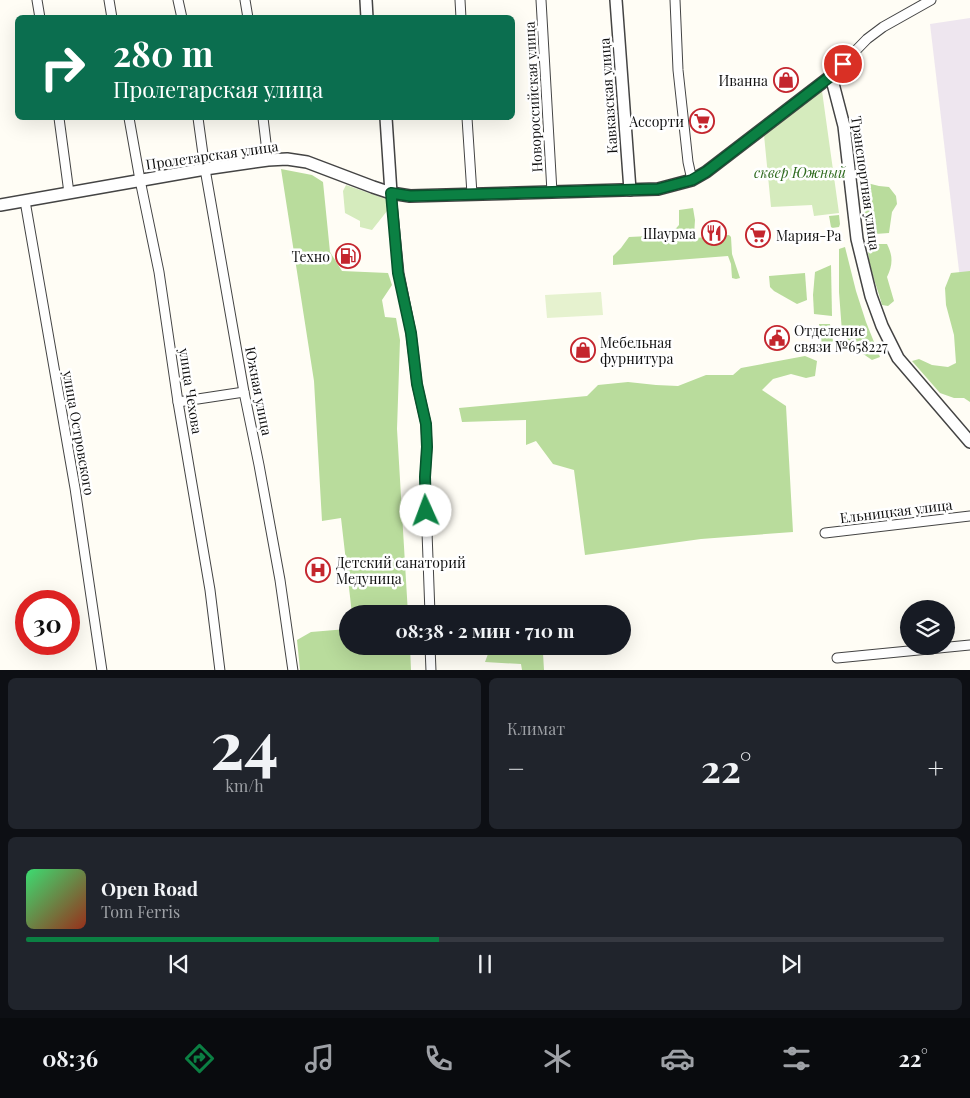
<!DOCTYPE html>
<html lang="ru">
<head>
<meta charset="utf-8">
<style>
	body { margin:0; font-family:"Playfair Display",serif; background:#20242c; color:#f1f3f6; height:100vh; display:flex; flex-direction:column; font-size:19px; white-space:nowrap }
	* { box-sizing:border-box; margin:0 }
	p { font-size:16px; color:#9ea1a6 }
	.icon { flex:none; width:28px; height:28px; fill:none; stroke:currentColor; stroke-width:2; stroke-linecap:round; stroke-linejoin:round }
	.map { position:relative; height:670px; overflow:hidden }
	.drawer { display:flex; flex-direction:column; gap:8px; padding:8px; background:#0d0f14; flex:1 }
	.drawer>* { flex:none }
	.top-card { position:absolute; left:15px; top:15px; width:500px; height:105px; border-radius:8px; box-shadow:0 5px 20px #0002; background:#0b6e4f; color:#fff; overflow:hidden }
	.buttons { position:absolute; left:900px; top:600px; display:grid; gap:10px }
	.buttons a { display:grid; place-items:center; width:55px; height:55px; border-radius:50%; background:#171b24; box-shadow:0 5px 20px #0002; font-size:25px }
	.speed { position:absolute; left:15px; top:590px; display:flex; gap:10px; font-size:25px; font-weight:700; text-align:center }
	.speed>* { display:grid; place-content:center; width:65px; height:65px; border-radius:50%; background:#171b24; box-shadow:0 5px 20px #0002; line-height:1 }
	.speed .limit { border:8px solid #d22; background:#fff; color:#111 }
	.pin { position:absolute; display:grid; place-items:center; width:42px; height:42px; color:#fff; margin:-21px; border:2px solid #fff; border-radius:50%; box-shadow:0 1px 5px #0007 }
	.me { position:absolute; width:55px; margin:-28px; rotate:358deg; stroke-linejoin:round; filter:drop-shadow(0 0 4px #0008) }
	.turn { display:flex; align-items:center; gap:18px; height:105px; padding:0 15px; font-size:22px }
	.turn .icon { width:65px; height:65px; stroke-width:2.5 }
	.turn b { display:block; font-size:35px; line-height:42px }
	.big { font-size:38px; font-weight:700; line-height:1.1 }
	.drawer .tile { flex:1; display:flex; flex-direction:column; justify-content:center; gap:8px; min-width:0; padding:0 18px; border-radius:8px; background:#20242c }
	.drawer .dial { align-items:center; gap:0 }
	.dial b { font-size:65px; line-height:1 }
	.song { display:flex; align-items:center; gap:15px }
	.cover { width:60px; height:60px; border-radius:8px; background:linear-gradient(135deg,hsl(140 70% 55%),hsl(10 70% 35%)) }
	.played { height:5px; border-radius:2px; background:linear-gradient(90deg,#0b8043 45%,#363941 45%) }
	.keys { display:flex; justify-content:space-around; direction:ltr }
	.heat { display:flex; justify-content:space-between; align-items:center; font-size:28px; direction:ltr }
	.drawer .tiles { flex:1; display:grid; gap:8px; grid-template-columns:1fr 1fr }
	.tile:last-child { grid-column:span 2 }
	.trip { position:absolute; left:339px; top:605px; width:292px; height:50px; border-radius:25px; background:#171b24; box-shadow:0 5px 20px #0002; font-weight:700; line-height:50px; text-align:center }
	.tab-bar { display:flex; height:80px; justify-content:space-around; align-items:center; background:#090b0e; color:#9ea1a6 }
	.tab-bar .icon { width:35px; height:35px }
	.tab-bar .active { color:#0b8043 }
	.tab-bar b { font-size:22px; color:#f1f3f6 }
	.map>svg:first-child { display:block }
	.industrial { fill:#eee6ef }
	.green { fill:#d5ebbd }
	.forest { fill:#b9dc9c }
	.pitch { fill:#e6f2cf }
	.lines { fill:none; stroke-linecap:round; stroke-linejoin:round }
	.minor-casing { stroke:#444; stroke-width:11 }
	.tertiary-casing { stroke:#444; stroke-width:14 }
	.minor { stroke:#fff; stroke-width:9 }
	.tertiary { stroke:#fff; stroke-width:11 }
	.route-casing { stroke:#07532c; stroke-width:12 }
	.route { stroke:#0b8043; stroke-width:9 }
	.labels { text-anchor:middle; dominant-baseline:central; stroke-width:5; stroke-linejoin:round; paint-order:stroke }
	.poi-label { font-size:14px; fill:#111; stroke:#fff; text-anchor:end }
	.street-label { font-size:14px; fill:#111; stroke:#fff }
	.park-label { font-size:14px; font-style:italic; fill:#2f6b1f; stroke:#fff }
</style>
</head>
<body>
<div class="map">
<svg width="970" height="671" viewBox="0 0 970 671">
	<rect width="100%" height="100%" fill="#fffdf5"/>
	<path class="industrial" d="M970,18V350L960,279L930,24Z"/>
	<g class="green">
		<path d="M822,91L839,213L814,216L812,205L771,207L764,135L800,105Z"/>
		<path d="M346,185L386,199L387,211L372,230L360,227V221L345,213L343,191Z"/>
	</g>
	<g class="forest">
		<path d="M281,169L312,175L323,182L330,252L342,271L388,273L392,285L382,300L385,317L396,318L400,340L397,429L408,614H352L341,518L322,521L314,381Z"/>
		<path d="M867,183L879,186L889,187L896,196L897,204L892,212L889,233L875,234C862,227 863,199 863,185Z"/>
		<path d="M693,208L695,220L694,235L696,238L729,235L731,237L732,254L740,278L736,279L732,278L731,264L728,256L613,265V256L621,248L629,237L670,235L679,225V210Z"/>
		<path d="M839,215L840,224L839,227L832,228L831,227L829,216Z"/>
		<path d="M872,244H887C893,256 893,264 887,277L894,301L888,306L882,305C878,289 867,263 868,247Z"/>
		<path d="M845,247L856,291L866,322L880,357L872,360L853,347L842,332L839,292V249Z"/>
		<path d="M831,265L832,316L814,314L813,295L815,272Z"/>
		<path d="M970,271V402L964,398H954L940,393L912,361L919,359L932,365L948,367L956,363L954,335L946,305L945,288L951,273Z"/>
		<path d="M805,273L807,300L797,304L774,291L770,287L769,276Z"/>
		<path d="M819,324H830L833,341L827,346L822,344Z"/>
		<path d="M805,356L817,361L815,376L806,378L791,374L773,379L762,390L786,406L793,532L701,539L585,555L574,470L553,464L536,441L526,445V420L462,422L459,408L587,396L598,385L628,382L656,385L678,386L706,375H733L741,368Z"/>
		<path d="M347,629L348,646H410L411,670H300L297,640L311,632Z"/>
		<path d="M543,653L544,670H522L521,664L485,662L488,654Z"/>
	</g>
	<path class="pitch" d="M601,292L603,315L547,318L545,295Z"/>
	<g class="lines">
		<defs>
			<g id="minor">
				<path d="M37,0L40,18"/>
				<path d="M109,0L112,18"/>
				<path d="M178,0L182,18"/>
				<path d="M245,0L248,18"/>
				<path d="M460,0L461,18"/>
				<path d="M541,0L552,192"/>
				<path d="M675,0L678,70L688,162L692,180"/>
				<path d="M831,76L867,39L883,27L931,0"/>
				<path d="M59,118L69,193"/>
				<path d="M129,118L140,180L159,272L178,402L210,590L220,671"/>
				<path d="M198,118L205,169L244,392L259,465L280,580L293,671"/>
				<path d="M263,118L268,160"/>
				<path d="M467,118L472,194"/>
				<path d="M391,193L399,273L411,333L417,384L426,424L427,447L425,477L430,614"/>
				<path d="M25,201L75,488L102,671"/>
				<path d="M178,402L244,392"/>
				<path d="M825,533L970,516"/>
				<path d="M430,646L431,671"/>
				<path d="M837,658L970,645"/>
			</g>
			<g id="tertiary">
				<path d="M366,0L367,18"/>
				<path d="M616,0L630,190"/>
				<path d="M386,118L391,193"/>
				<path d="M0,205L205,169L268,160L287,159L307,162L373,187L391,193L410,196L658,189L692,180L706,172L831,76L844,126L857,239L871,296L882,326L898,358L970,442"/>
			</g>
		</defs>
		<use href="#minor" class="minor-casing"/>
		<use href="#tertiary" class="tertiary-casing"/>
		<use href="#minor" class="minor"/>
		<use href="#tertiary" class="tertiary"/>
	</g>
	<g class="lines">
		<defs>
			<path id="route" d="M426,511L425,477L427,447L426,424L417,384L411,333L398,273L391,193L410,196L658,189L692,180L706,172L831,76L843,64"/>
		</defs>
		<use href="#route" class="route-casing"/>
		<use href="#route" class="route"/>
	</g>
	<defs>
		<symbol id="shop-ring" viewBox="-11 -11 22 22"><circle r="9.5" fill="#fff" stroke="#c4262e" stroke-width="1.5"/><path d="M-5-2.5h2.3a2.7 3.5 0 0 1 5.4 0H5L5.5 6h-11ZM-1.5-2.5h3a1.5 2.3 0 0 0-3 0Z" fill="#c4262e"/></symbol>
		<symbol id="supermarket-ring" viewBox="-11 -11 22 22"><circle r="9.5" fill="#fff" stroke="#c4262e" stroke-width="1.5"/><path d="M-6-5.5h2.5l.6 2H6L4.5 2H-2.5L-4.4-4H-6ZM-1.5 3.2a1.3 1.3 0 1 0 .1 0ZM3 3.2a1.3 1.3 0 1 0 .1 0Z" fill="#c4262e"/></symbol>
		<symbol id="restaurant-ring" viewBox="-11 -11 22 22"><circle r="9.5" fill="#fff" stroke="#c4262e" stroke-width="1.5"/><path d="M-5-6h1v4h1v-4h1v4h1v-4h1v5L-1.5 .5V6h-2V.5L-5-1ZM5-6V6H3V1.5H1.5Q1.5-4 5-6Z" fill="#c4262e"/></symbol>
		<symbol id="fuel-ring" viewBox="-11 -11 22 22"><circle r="9.5" fill="#fff" stroke="#c4262e" stroke-width="1.5"/><path d="M-5.5-6h7V0h2V4h1.3V-2.5L3-4.5l.8-.8L6-3V5H2.5V1h-1V6h-7ZM-4.2-4.7v3.2H.2V-4.7Z" fill="#c4262e"/></symbol>
		<symbol id="civic-ring" viewBox="-11 -11 22 22"><circle r="9.5" fill="#fff" stroke="#c4262e" stroke-width="1.5"/><path d="M-.6-6.5H3V-4.5H.6V-3L4-1V1h2V6H-6V1h2V-1L-.6-3ZM-1.2 2.5V6h2.4V2.5Z" fill="#c4262e"/></symbol>
		<symbol id="hospital-ring" viewBox="-11 -11 22 22"><circle r="9.5" fill="#fff" stroke="#c4262e" stroke-width="1.5"/><path d="M-5-5h3v3.5h4V-5h3V5h-3V1.5h-4V5h-3Z" fill="#c4262e"/></symbol>
	</defs>
	<g fill-rule="evenodd">
		<use href="#shop-ring" x="772" y="66" width="28" height="28"/>
		<use href="#supermarket-ring" x="688" y="107" width="28" height="28"/>
		<use href="#restaurant-ring" x="700" y="219" width="28" height="28"/>
		<use href="#supermarket-ring" x="744" y="221" width="28" height="28"/>
		<use href="#fuel-ring" x="334" y="242" width="28" height="28"/>
		<use href="#civic-ring" x="763" y="324" width="28" height="28"/>
		<use href="#shop-ring" x="569" y="336" width="28" height="28"/>
		<use href="#hospital-ring" x="304" y="556" width="28" height="28"/>
	</g>
	<g class="labels">
		<g class="poi-label">
			<text x="768" y="80">Иванна</text>
			<text x="684" y="121">Ассорти</text>
			<text x="696" y="233">Шаурма</text>
			<text x="776" y="235" text-anchor="start">Мария-Ра</text>
			<text x="330" y="256">Техно</text>
			<text x="794" y="330" text-anchor="start">Отделение<tspan x="794" dy="16">связи №658227</tspan></text>
			<text x="600" y="342" text-anchor="start">Мебельная<tspan x="600" dy="16">фурнитура</tspan></text>
			<text x="336" y="562" text-anchor="start">Детский санаторий<tspan x="336" dy="16">Медуница</tspan></text>
		</g>
		<g class="street-label">
			<text transform="translate(608 96) rotate(-94)">Кавказская улица</text>
			<text transform="translate(533 97) rotate(-93)">Новороссийская улица</text>
			<text transform="translate(212 155) rotate(-8)">Пролетарская улица</text>
			<text transform="translate(866 183) rotate(82)">Транспортная улица</text>
			<text transform="translate(191 391) rotate(81)">улица Чехова</text>
			<text transform="translate(259 391) rotate(79)">Южная улица</text>
			<text transform="translate(79 433) rotate(80)">улица Островского</text>
			<text transform="translate(896 511) rotate(-7)">Ельницкая улица</text>
		</g>
		<g class="park-label">
			<text x="800" y="172">сквер Южный</text>
		</g>
	</g>
</svg>
<div class="buttons">
<a><svg class="icon" aria-label="layers" viewBox="0 0 24 24"><path d="M12 4l9 5-9 5-9-5zM3 14l9 5 9-5"/></svg></a>
</div>
<div class="speed"><div class="limit">30</div></div>
<div class="pin" style="left:843px;top:64px;background:#d93025"><svg class="icon" aria-label="arrive" viewBox="0 0 24 24"><path d="M6 21V4h12l-3 4 3 4H6"/></svg></div>
<svg class="me" style="left:426px;top:511px" viewBox="-20 -20 40 40"><circle r="19" fill="#fff"/><path d="M0-13L10 11 0 6-10 11z" fill="#0b8043"/></svg>
<div class="trip">08:38 · 2 мин · 710 m</div>
<div class="top-card">
<div class="turn"><svg class="icon" aria-label="right" viewBox="0 0 24 24"><path d="M7 20v-9h11M14 6l5 5-5 5"/></svg><div><b>280 m</b>Пролетарская улица</div></div>
</div>
</div>
<section class="drawer">
<div class="tiles">
<div class="tile dial"><b>24</b><p>km/h</p></div>
<div class="tile"><p>Климат</p>
<div class="heat"><a>−</a><b class="big">22°</b><a>+</a></div>
</div>
<div class="tile">
<div class="song"><i class="cover"></i><div><b>Open Road</b><p>Tom Ferris</p></div></div>
<div class="played"></div>
<div class="keys"><svg class="icon" aria-label="previous" viewBox="0 0 24 24"><path d="M18 5L8 12l10 7zM5 5v14"/></svg><svg class="icon" aria-label="pause" viewBox="0 0 24 24"><path d="M8 5v14M16 5v14"/></svg><svg class="icon" aria-label="next" viewBox="0 0 24 24"><path d="M6 5l10 7-10 7zM19 5v14"/></svg></div>
</div>
</div>
</section>
<nav class="tab-bar">
<b>08:36</b>
<svg class="icon active" aria-label="directions" viewBox="0 0 24 24"><path d="M12 3l9 9-9 9-9-9zM9 14v-3h6M13 9l2 2-2 2"/></svg>
<svg class="icon" aria-label="music" viewBox="0 0 24 24"><path d="M9 18V5l10-2v13"/><circle cx="6" cy="18" r="3"/><circle cx="16" cy="16" r="3"/></svg>
<svg class="icon" aria-label="phone" viewBox="0 0 24 24"><path d="M5 4h4l2 5-3 2q2 4 5 5l2-3 5 2v4C11 20 4 13 5 4z"/></svg>
<svg class="icon" aria-label="climate" viewBox="0 0 24 24"><path d="M12 3v18M4 7l16 10M4 17L20 7"/></svg>
<svg class="icon" aria-label="car" viewBox="0 0 24 24"><path d="M5 17H2v-5l4-1 3-4h7l3 4 3 1v5h-3M9 17h6M6 11h13"/><circle cx="7" cy="17" r="2"/><circle cx="17" cy="17" r="2"/></svg>
<svg class="icon" aria-label="filters" viewBox="0 0 24 24"><path d="M4 7h16M4 17h16"/><circle cx="9" cy="7" r="2"/><circle cx="15" cy="17" r="2"/></svg>
<b>22°</b>
</nav>
</body>
</html>
